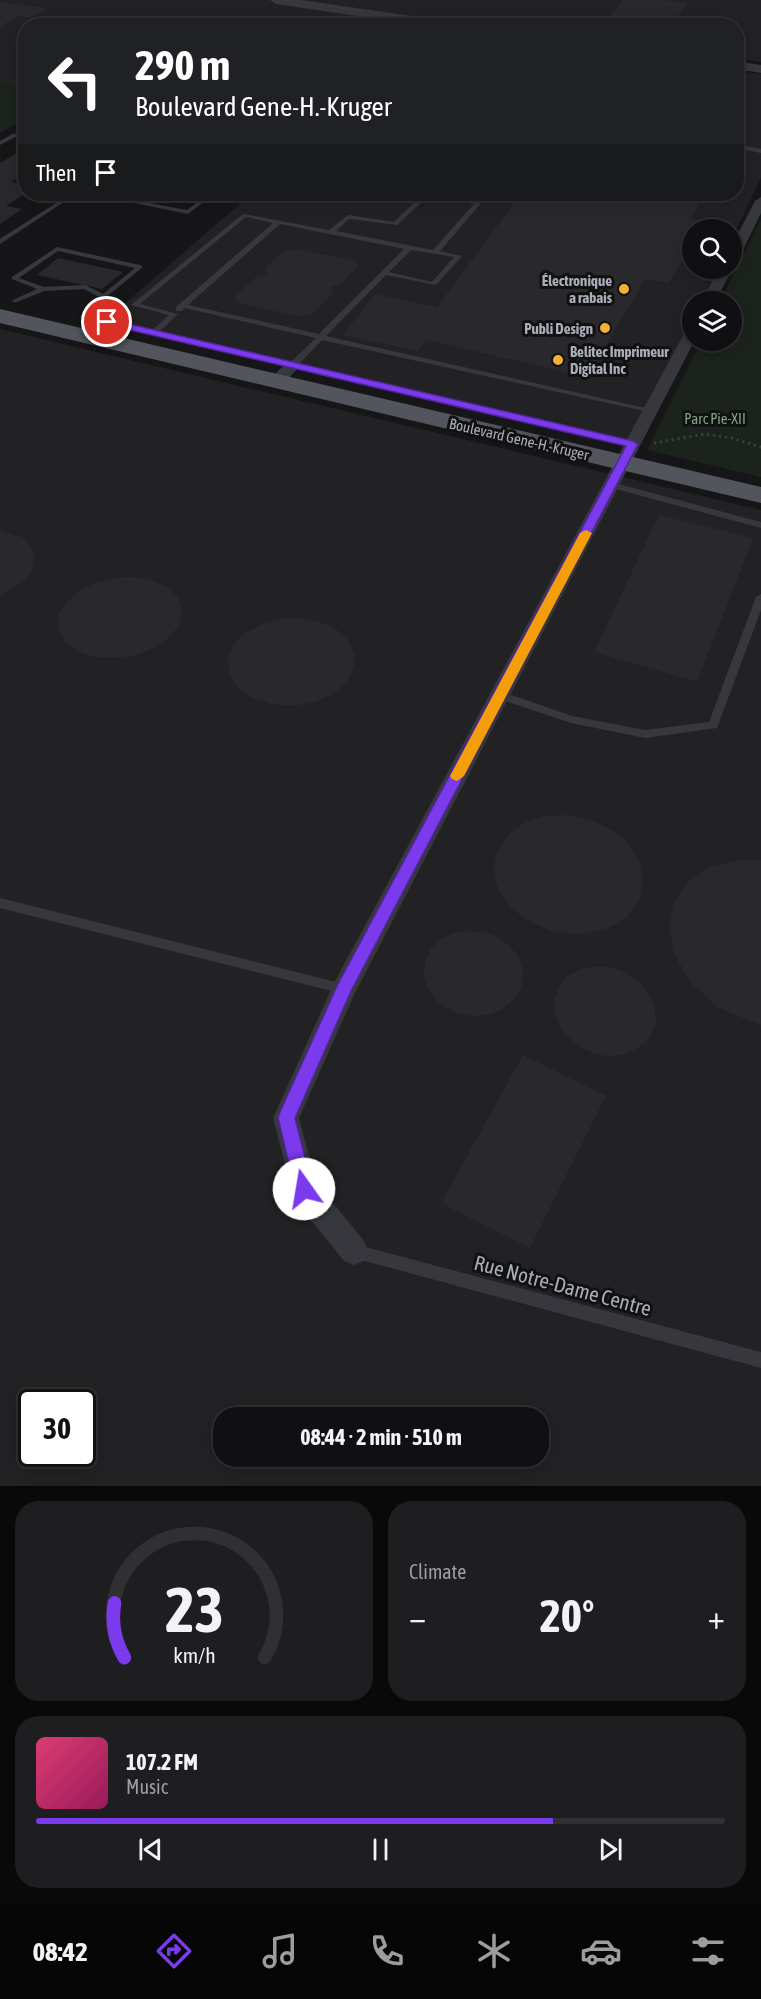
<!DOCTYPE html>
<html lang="en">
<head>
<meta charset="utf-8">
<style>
	body { margin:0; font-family:"Asap Condensed",sans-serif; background:#1e1e20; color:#f1f3f6; height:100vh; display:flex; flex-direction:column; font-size:22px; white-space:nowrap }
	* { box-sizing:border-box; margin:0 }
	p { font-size:20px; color:#9c9d9f }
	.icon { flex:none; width:33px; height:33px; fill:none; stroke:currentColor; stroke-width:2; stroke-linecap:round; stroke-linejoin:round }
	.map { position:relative; height:1486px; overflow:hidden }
	.side { display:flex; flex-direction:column; gap:15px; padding:15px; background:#09090a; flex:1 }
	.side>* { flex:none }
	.top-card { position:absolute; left:18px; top:18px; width:726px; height:183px; border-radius:24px; box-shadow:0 3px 15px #0003,0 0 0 2px #303032; background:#202124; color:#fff; overflow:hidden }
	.fabs { position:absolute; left:682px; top:219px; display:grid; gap:12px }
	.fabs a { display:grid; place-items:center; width:60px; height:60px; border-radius:50%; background:#101012; box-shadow:0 3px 15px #0003,0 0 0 2px #303032; font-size:30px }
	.speed { position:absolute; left:18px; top:1389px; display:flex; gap:12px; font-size:30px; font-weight:700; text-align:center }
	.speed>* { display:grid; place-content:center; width:78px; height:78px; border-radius:50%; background:#101012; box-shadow:0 3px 15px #0003,0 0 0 2px #303032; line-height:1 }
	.speed .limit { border:3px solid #111; border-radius:9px; background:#fff; color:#111 }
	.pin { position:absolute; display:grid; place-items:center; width:51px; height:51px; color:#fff; margin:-26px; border:3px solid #fff; border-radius:50%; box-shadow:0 2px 6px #0007 }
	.me { position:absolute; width:66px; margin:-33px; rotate:347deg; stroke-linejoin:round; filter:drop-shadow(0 0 4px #0008) }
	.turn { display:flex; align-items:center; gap:21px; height:126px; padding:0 18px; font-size:27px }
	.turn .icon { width:78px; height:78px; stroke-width:2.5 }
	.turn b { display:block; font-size:42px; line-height:51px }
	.then { display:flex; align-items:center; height:57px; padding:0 18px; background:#0003; gap:12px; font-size:22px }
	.big { font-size:45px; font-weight:700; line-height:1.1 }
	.side .tile { flex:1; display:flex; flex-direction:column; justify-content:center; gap:9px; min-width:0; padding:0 21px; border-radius:24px; background:#1e1e20 }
	.side .dial { align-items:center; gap:0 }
	.dial svg { height:156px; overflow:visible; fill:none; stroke:#303032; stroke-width:7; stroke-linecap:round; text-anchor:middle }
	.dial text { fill:#f1f3f6; stroke:none }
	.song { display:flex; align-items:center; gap:18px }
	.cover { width:72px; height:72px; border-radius:9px; background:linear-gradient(135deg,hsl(340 70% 55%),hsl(330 70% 35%)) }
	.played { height:6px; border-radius:3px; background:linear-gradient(90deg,#7c3aed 75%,#303032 75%) }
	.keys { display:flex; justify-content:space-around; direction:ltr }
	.heat { display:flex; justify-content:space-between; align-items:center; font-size:33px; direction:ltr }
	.side .tiles { flex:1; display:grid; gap:15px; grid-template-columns:1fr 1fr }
	.tile:last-child { grid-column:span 2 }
	.trip { position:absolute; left:213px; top:1407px; width:336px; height:60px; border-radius:24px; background:#101012; box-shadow:0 3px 15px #0003,0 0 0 2px #303032; font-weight:700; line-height:60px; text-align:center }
	.tab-bar { display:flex; height:96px; justify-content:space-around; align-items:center; background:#060607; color:#9c9d9f }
	.tab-bar .icon { width:42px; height:42px }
	.tab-bar .current { color:#7c3aed }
	.tab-bar b { font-size:27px; color:#f1f3f6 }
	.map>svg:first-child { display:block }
	.built { fill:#222225; fill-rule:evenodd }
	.green { fill:#1c231d }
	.building { fill:#29292c }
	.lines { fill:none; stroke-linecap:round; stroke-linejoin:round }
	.path { stroke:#3d3f44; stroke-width:3; stroke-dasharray:2 4; stroke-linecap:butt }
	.service { fill:#37383d; fill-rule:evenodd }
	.minor { fill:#37383d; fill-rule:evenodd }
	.tertiary { fill:#37383d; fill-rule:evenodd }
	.primary { fill:#53555c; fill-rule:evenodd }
	.route { fill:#7c3aed; stroke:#51269a; stroke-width:1.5 }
	.slow { fill:#f59e0b }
	.poi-dot { fill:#f2b134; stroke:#111113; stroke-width:2 }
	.labels { text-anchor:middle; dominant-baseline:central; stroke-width:6; stroke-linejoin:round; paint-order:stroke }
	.far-poi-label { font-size:15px; font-weight:bold; fill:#a8adb8; stroke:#111113; text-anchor:end }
	.far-park-label { font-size:15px; fill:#7fa381; stroke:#111113 }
	.far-street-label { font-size:15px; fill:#a8adb8; stroke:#111113 }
	.near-street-label { font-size:21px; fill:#a8adb8; stroke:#111113 }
</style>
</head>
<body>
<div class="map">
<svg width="761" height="1486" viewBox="0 0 761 1486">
	<rect width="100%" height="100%" fill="#161618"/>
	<g class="built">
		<path d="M0,0H761V62L737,58L736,26H503L453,18L445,26H26L25,98L0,93Z"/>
		<path d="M737,71L761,74V178L732,238V230H693V268L717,269L701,301L693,302V318L631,444L106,320L251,194H736Z"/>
		<path d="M0,329L761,510V1486H0ZM32,1402H82V1454H32ZM224,1418H538V1456H224Z"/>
	</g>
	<g class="green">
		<path d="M0,82L26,87L25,123L17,124L0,133Z"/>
		<path d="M761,220V477L647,450L701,341L732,340V302L720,301Z"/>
	</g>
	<g class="building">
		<path d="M624,0H663L688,3L670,26H601Z"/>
		<path d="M0,2L49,8L32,18L17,16L0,27Z"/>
		<path d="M23,149H26V173L11,182L26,185V193L6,206L22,209L0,224V163Z"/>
		<path d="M521,194H705L691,219L706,221L701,230H693V242L669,283L645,279L587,377L427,340L417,351L343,335L375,294L437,307Z"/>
		<path d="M297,249L352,260L359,265L340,285L331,287L334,293L312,314L300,317L239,303L235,297L256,277L267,274L265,268L284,251Z"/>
		<path d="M58,258L123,272L102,289L37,275Z"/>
		<path d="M659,515L753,538L697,682L594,652Z"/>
		<path d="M0,530L24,538L32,548L35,559L32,571L22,583L0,595Z"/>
		<path d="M135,577L152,580L167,587L178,597L182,609L180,623L171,636L156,647L137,655L116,658L95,657L78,651L65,641L58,629L59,615L67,602L79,591L97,582L115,578Z"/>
		<path d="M301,618L320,622L336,629L348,640L354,653V668L347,682L333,694L315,702L293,706L271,704L252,698L237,687L229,674L228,659L233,645L245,633L262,624L281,619Z"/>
		<path d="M568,815L591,820L612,830L629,844L640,862L643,882L639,901L626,918L606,929L582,934L556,932L532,923L512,909L499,891L493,871L497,852L508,835L524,823L545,816Z"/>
		<path d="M738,860H761V1025L719,1008L692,984L675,956L669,928L674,902L688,881L710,867Z"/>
		<path d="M467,931L482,932L496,936L509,945L519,957L523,971L522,985L515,998L503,1009L488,1015L471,1016L454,1012L439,1003L429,991L424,976L425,962L430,950L440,940L453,933Z"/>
		<path d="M595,966L610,967L625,972L638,981L649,994L655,1009L656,1024L650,1038L638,1048L623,1055L606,1056L588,1051L573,1042L561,1029L555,1014L554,999L559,987L567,976L580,969Z"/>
		<path d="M523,1055L606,1096L530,1248L441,1203Z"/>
	</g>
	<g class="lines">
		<path class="path" d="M654,443L705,434L731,438L761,447"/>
		<g class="service">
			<path d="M26,133V137H15L0,145V141L12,134Z"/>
			<path d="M736,144L761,149V153L736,148Z"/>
			<path d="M70,194H76L0,244V239Z"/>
			<path d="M90,194H100L187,210L208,194H214L188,214Z"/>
			<path d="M423,194H435L481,203L440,251L462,256L436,285L386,275L326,336L650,409H653V413L322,340L296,367H293L289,365L290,363L316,338L184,308L182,311H176V307L273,223L246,217L140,304L178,314L156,335L149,333L169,315L131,305L243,214L329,230L348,215L394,222ZM428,196L474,204L433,250L336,231L349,219L397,225ZM280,224L404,249L319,334L188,305ZM411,250L454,257L432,282L389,272Z"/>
			<path d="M57,247L140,265L143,267L105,298L87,319L80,317L99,297L84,289L44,291L17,302H13V300L37,289L12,279V277ZM58,251L135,268L103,294L85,285L44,287L19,278Z"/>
			<path d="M611,482L761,522V528L608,487L607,485Z"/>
			<path d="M761,594V610L717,728L645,738L571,723L496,698L495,695L500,691L572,716L645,730L709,722L756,597Z"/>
			<path d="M0,898L348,985L350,989L348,993L344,994L0,908Z"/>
			<path d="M354,1244L761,1352V1368L354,1258L349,1256L347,1251L349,1246Z"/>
		</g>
		<g class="minor">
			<path d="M761,197V213L739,258L732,262V245L755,201Z"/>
			<path d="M732,267L733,268L715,302H701L719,268Z"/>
			<path d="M693,326L695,340L355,993L299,1118L316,1182L364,1241L368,1251L364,1261L354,1265L344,1261L294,1199L273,1118L335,981L686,330Z"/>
			<path d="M293,360L298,362L301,365L298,368L282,385H272L269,382C275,374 284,363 293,360Z"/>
		</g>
		<g class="tertiary">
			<path d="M270,0H301L454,22L460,26H425L276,4Z"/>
			<path d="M736,61L761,65V73L736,69Z"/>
		</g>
		<path class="primary" d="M0,309L761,487V503L0,323Z"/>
	</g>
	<path class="route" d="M107,319L633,441L638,444L351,991L295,1118L313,1189L310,1195L304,1198L297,1195L295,1189L278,1118L280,1112L338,984L626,446L104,324V320Z"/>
	<path class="slow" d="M586,530L592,533L464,776L457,781L452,779L450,776L580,533Z"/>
	<g class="poi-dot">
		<circle cx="624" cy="289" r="6"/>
		<circle cx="605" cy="328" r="6"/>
		<circle cx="558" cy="360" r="6"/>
	</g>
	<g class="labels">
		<g class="far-poi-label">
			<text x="612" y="280">Électronique<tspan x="612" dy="17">a rabais</tspan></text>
			<text x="593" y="328">Publi Design</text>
			<text x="570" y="351" text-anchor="start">Belitec Imprimeur<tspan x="570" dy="17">Digital Inc</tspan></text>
		</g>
		<g class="far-park-label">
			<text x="715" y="418">Parc Pie-XII</text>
		</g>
		<g class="far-street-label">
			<text transform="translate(519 439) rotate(13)">Boulevard Gene-H.-Kruger</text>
		</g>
		<g class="near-street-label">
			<text transform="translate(563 1285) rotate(15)">Rue Notre-Dame Centre</text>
		</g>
	</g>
</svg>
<div class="fabs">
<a><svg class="icon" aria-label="search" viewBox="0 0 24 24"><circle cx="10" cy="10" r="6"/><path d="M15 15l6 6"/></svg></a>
<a><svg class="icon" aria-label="layers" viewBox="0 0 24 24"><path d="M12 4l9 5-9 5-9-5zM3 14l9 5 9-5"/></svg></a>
</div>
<div class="speed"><div class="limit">30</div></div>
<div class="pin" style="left:107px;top:322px;background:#d93025"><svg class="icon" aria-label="arrive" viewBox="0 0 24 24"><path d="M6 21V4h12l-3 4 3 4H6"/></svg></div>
<svg class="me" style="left:304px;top:1189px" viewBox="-20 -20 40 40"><circle r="19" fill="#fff"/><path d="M0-13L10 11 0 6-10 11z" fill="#7c3aed"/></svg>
<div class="trip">08:44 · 2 min · 510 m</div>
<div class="top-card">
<div class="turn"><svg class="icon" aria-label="left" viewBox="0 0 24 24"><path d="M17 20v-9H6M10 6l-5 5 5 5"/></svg><div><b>290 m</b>Boulevard Gene-H.-Kruger</div></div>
<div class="then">Then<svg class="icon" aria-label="arrive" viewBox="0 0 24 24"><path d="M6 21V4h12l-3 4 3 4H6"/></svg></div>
</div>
</div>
<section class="side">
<div class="tiles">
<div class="tile dial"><svg viewBox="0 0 100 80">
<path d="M14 69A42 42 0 1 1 86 69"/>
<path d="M14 69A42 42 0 0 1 9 41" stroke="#7c3aed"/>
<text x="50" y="56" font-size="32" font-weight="700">23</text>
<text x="50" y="72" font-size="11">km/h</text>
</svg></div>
<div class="tile"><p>Climate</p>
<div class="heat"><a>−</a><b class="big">20°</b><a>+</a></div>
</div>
<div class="tile">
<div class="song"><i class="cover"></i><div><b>107.2 FM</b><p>Music</p></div></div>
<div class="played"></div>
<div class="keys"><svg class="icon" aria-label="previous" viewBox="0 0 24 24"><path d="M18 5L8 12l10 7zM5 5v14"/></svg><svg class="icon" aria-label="pause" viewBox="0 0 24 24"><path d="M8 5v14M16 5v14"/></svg><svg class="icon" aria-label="next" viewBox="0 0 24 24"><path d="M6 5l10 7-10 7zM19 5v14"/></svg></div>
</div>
</div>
</section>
<nav class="tab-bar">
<b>08:42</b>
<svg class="icon current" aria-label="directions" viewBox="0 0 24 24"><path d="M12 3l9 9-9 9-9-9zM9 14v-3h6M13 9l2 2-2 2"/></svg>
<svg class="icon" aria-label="music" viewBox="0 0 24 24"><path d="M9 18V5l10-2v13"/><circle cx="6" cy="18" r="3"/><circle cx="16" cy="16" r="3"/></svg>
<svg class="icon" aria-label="phone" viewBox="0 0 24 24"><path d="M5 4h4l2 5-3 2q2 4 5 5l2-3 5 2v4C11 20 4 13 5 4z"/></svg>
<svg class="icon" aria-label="climate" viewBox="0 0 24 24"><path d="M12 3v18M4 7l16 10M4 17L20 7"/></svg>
<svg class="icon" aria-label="car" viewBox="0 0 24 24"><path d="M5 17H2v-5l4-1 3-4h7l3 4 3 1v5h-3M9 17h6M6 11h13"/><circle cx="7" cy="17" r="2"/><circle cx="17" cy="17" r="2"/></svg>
<svg class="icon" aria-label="filters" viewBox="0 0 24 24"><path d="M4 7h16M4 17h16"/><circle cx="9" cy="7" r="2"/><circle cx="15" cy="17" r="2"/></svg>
</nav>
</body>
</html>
